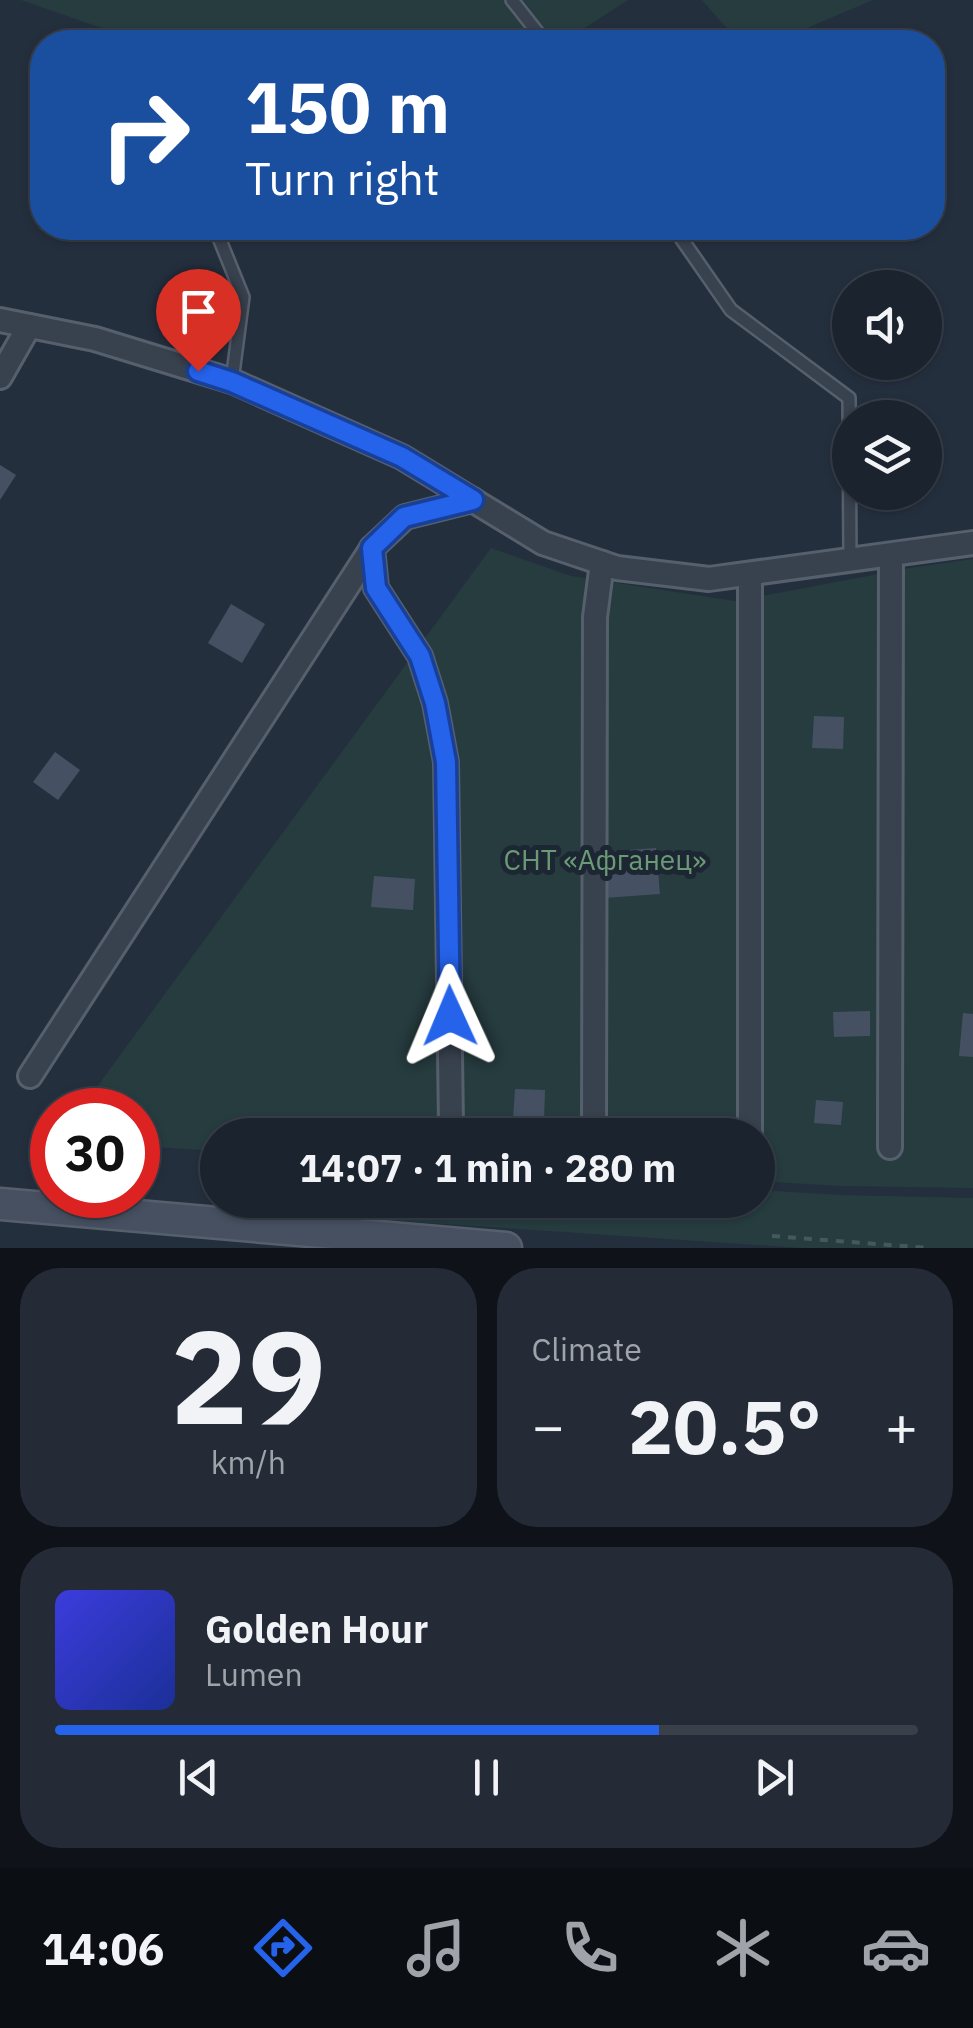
<!DOCTYPE html>
<html lang="en">
<head>
<meta charset="utf-8">
<style>
	body { margin:0; font-family:"IBM Plex Sans",sans-serif; background:#242b36; color:#f1f3f6; height:100vh; display:flex; flex-direction:column; font-size:38px; white-space:nowrap }
	* { box-sizing:border-box; margin:0 }
	p { font-size:32px; color:#a0a4aa }
	.icon { flex:none; width:55px; height:55px; fill:none; stroke:currentColor; stroke-width:2; stroke-linecap:round; stroke-linejoin:round }
	.map { position:relative; height:1248px; overflow:hidden }
	.side { display:flex; flex-direction:column; gap:20px; padding:20px; background:#0f1319; flex:1 }
	.side>* { flex:none }
	.top-card { position:absolute; left:30px; top:30px; width:915px; height:210px; border-radius:40px; box-shadow:0 2px 8px #0004,0 0 0 2px #39404a; background:#1a4fa0; color:#fff; overflow:hidden }
	.controls { position:absolute; left:832px; top:270px; display:grid; gap:20px }
	.controls a { display:grid; place-items:center; width:110px; height:110px; border-radius:50%; background:#1b232e; box-shadow:0 2px 8px #0004,0 0 0 2px #39404a; font-size:50px }
	.speed { position:absolute; left:30px; top:1088px; display:flex; gap:20px; font-size:50px; font-weight:700; text-align:center }
	.speed>* { display:grid; place-content:center; width:130px; height:130px; border-radius:50%; background:#1b232e; box-shadow:0 2px 8px #0004,0 0 0 2px #39404a; line-height:1 }
	.speed .limit { border:15px solid #d22; background:#fff; color:#111 }
	.pin { position:absolute; display:grid; place-items:center; width:85px; height:85px; color:#fff; margin:-102px -42px; border-radius:50% 50% 50% 0; rotate:-45deg; box-shadow:0 0 10px #0007 }
	.pin .icon { rotate:45deg }
	.me { position:absolute; width:110px; margin:-55px; rotate:359deg; stroke-linejoin:round; filter:drop-shadow(0 0 8px #0008) }
	.turn { display:flex; align-items:center; gap:35px; height:210px; padding:0 50px; font-size:45px }
	.turn .icon { width:130px; height:130px; stroke-width:2.5 }
	.turn b { display:block; font-size:70px; line-height:85px }
	.big { font-size:75px; font-weight:800; line-height:1.1 }
	.side .card { flex:1; display:flex; flex-direction:column; justify-content:center; gap:15px; min-width:0; padding:0 35px; border-radius:40px; background:#242b36 }
	.side .dial { align-items:center; gap:0 }
	.dial b { font-size:130px; line-height:1 }
	.song { display:flex; align-items:center; gap:30px }
	.cover { width:120px; height:120px; border-radius:15px; background:linear-gradient(135deg,hsl(240 70% 55%),hsl(230 70% 35%)) }
	.played { height:10px; border-radius:5px; background:linear-gradient(90deg,#2563eb 70%,#39404a 70%) }
	.keys { display:flex; justify-content:space-around; direction:ltr }
	.heat { display:flex; justify-content:space-between; align-items:center; font-size:55px; direction:ltr }
	.side .tiles { flex:1; display:grid; gap:20px; grid-template-columns:1fr 1fr }
	.card:last-child { grid-column:span 2 }
	.trip { position:absolute; left:200px; top:1118px; width:575px; height:100px; border-radius:50px; background:#1b232e; box-shadow:0 2px 8px #0004,0 0 0 2px #39404a; font-weight:800; line-height:100px; text-align:center }
	.menu { display:flex; height:160px; justify-content:space-around; align-items:center; background:#0b0e12; color:#a0a4aa }
	.menu .icon { width:70px; height:70px }
	.menu .selected { color:#2563eb }
	.menu b { font-size:45px; color:#f1f3f6 }
	.map>svg:first-child { display:block }
	.green { fill:#263c3f }
	.building { fill:#455162 }
	.lines { fill:none; stroke-linecap:round; stroke-linejoin:round }
	.lane-casing { stroke:#565f6c; stroke-width:16 }
	.street-casing { stroke:#565f6c; stroke-width:28 }
	.secondary-casing { stroke:#565f6c; stroke-width:35 }
	.path { stroke:#44595c; stroke-width:4; stroke-dasharray:8 8; stroke-linecap:butt }
	.lane { stroke:#38414e; stroke-width:11 }
	.street { stroke:#38414e; stroke-width:22 }
	.secondary { stroke:#465061; stroke-width:30 }
	.route-casing { stroke:#184099; stroke-width:25 }
	.route { stroke:#2563eb; stroke-width:18 }
	.labels { text-anchor:middle; dominant-baseline:central; stroke-width:10; stroke-linejoin:round; paint-order:stroke }
	.park-label { font-size:28px; fill:#6b9a76; stroke:#1d2633 }
</style>
</head>
<body>
<div class="map">
<svg width="973" height="1248" viewBox="0 0 973 1248">
	<rect width="100%" height="100%" fill="#242f3e"/>
	<g class="green">
		<path d="M21,0H628L563,42H142Z"/>
		<path d="M702,0H873L774,42H739Z"/>
		<path d="M491,548L571,576L735,601L910,568L973,559V1188L840,1186L758,1181V1135H218L217,1151L138,1146V1110H80Z"/>
		<path d="M758,1190L841,1195L973,1198V1248H802L386,1220L331,1209L317,1200H758Z"/>
	</g>
	<g class="building">
		<path d="M0,465L16,475L0,500Z"/>
		<path d="M231,604L265,624L242,663L208,643Z"/>
		<path d="M814,716L844,717L843,749L812,748Z"/>
		<path d="M55,752L80,770L58,800L33,782Z"/>
		<path d="M656,848L660,894L604,898L601,852Z"/>
		<path d="M374,876L415,879L413,910L371,907Z"/>
		<path d="M870,1011V1036L834,1037L833,1012Z"/>
		<path d="M963,1013L973,1014V1057L959,1056Z"/>
		<path d="M515,1089L545,1090L544,1121L513,1120Z"/>
		<path d="M816,1100L843,1102L841,1125L814,1123Z"/>
	</g>
	<g class="lines">
		<defs>
			<g id="lane">
				<path d="M512,0L545,42"/>
				<path d="M215,228L243,297L232,381"/>
				<path d="M674,228L731,310L849,398L850,561"/>
			</g>
			<g id="street">
				<path d="M0,320L95,339L232,381L402,457L543,543L617,568L709,579L973,543"/>
				<path d="M0,377L29,326"/>
				<path d="M750,574V1135"/>
				<path d="M30,1076L372,548"/>
				<path d="M451,1126L446,762L435,703L420,656L376,588L372,548L405,517L473,500"/>
				<path d="M594,1135L595,617L602,563"/>
				<path d="M890,1147L891,555"/>
			</g>
			<path id="secondary" d="M0,1204L506,1248"/>
		</defs>
		<use href="#lane" class="lane-casing"/>
		<use href="#street" class="street-casing"/>
		<use href="#secondary" class="secondary-casing"/>
		<path class="path" d="M772,1236L929,1248"/>
		<use href="#lane" class="lane"/>
		<use href="#street" class="street"/>
		<use href="#secondary" class="secondary"/>
	</g>
	<g class="lines">
		<defs>
			<path id="route" d="M198,371L232,382L402,457L473,500L404,517L372,548L376,588L420,656L435,703L446,762L450,1016"/>
		</defs>
		<use href="#route" class="route-casing"/>
		<use href="#route" class="route"/>
	</g>
	<g class="labels">
		<g class="park-label">
			<text x="605" y="859">СНТ «Афганец»</text>
		</g>
	</g>
</svg>
<div class="controls">
<a><svg class="icon" aria-label="sound" viewBox="0 0 24 24"><path d="M4 9h4l5-4v14l-5-4H4zM17 9q2 3 0 6"/></svg></a>
<a><svg class="icon" aria-label="layers" viewBox="0 0 24 24"><path d="M12 4l9 5-9 5-9-5zM3 14l9 5 9-5"/></svg></a>
</div>
<div class="speed"><div class="limit">30</div></div>
<div class="pin" style="left:198px;top:371px;background:#d93025"><svg class="icon" aria-label="arrive" viewBox="0 0 24 24"><path d="M6 21V4h12l-3 4 3 4H6"/></svg></div>
<svg class="me" style="left:450px;top:1016px" viewBox="-20 -20 40 40"><path d="M0-17L14 15 0 8-14 15z" fill="#2563eb" stroke="#fff" stroke-width="4"/></svg>
<div class="trip">14:07 · 1 min · 280 m</div>
<div class="top-card">
<div class="turn"><svg class="icon" aria-label="right" viewBox="0 0 24 24"><path d="M7 20v-9h11M14 6l5 5-5 5"/></svg><div><b>150 m</b>Turn right</div></div>
</div>
</div>
<section class="side">
<div class="tiles">
<div class="card dial"><b>29</b><p>km/h</p></div>
<div class="card"><p>Climate</p>
<div class="heat"><a>−</a><b class="big">20.5°</b><a>+</a></div>
</div>
<div class="card">
<div class="song"><i class="cover"></i><div><b>Golden Hour</b><p>Lumen</p></div></div>
<div class="played"></div>
<div class="keys"><svg class="icon" aria-label="previous" viewBox="0 0 24 24"><path d="M18 5L8 12l10 7zM5 5v14"/></svg><svg class="icon" aria-label="pause" viewBox="0 0 24 24"><path d="M8 5v14M16 5v14"/></svg><svg class="icon" aria-label="next" viewBox="0 0 24 24"><path d="M6 5l10 7-10 7zM19 5v14"/></svg></div>
</div>
</div>
</section>
<nav class="menu">
<b>14:06</b>
<svg class="icon selected" aria-label="directions" viewBox="0 0 24 24"><path d="M12 3l9 9-9 9-9-9zM9 14v-3h6M13 9l2 2-2 2"/></svg>
<svg class="icon" aria-label="music" viewBox="0 0 24 24"><path d="M9 18V5l10-2v13"/><circle cx="6" cy="18" r="3"/><circle cx="16" cy="16" r="3"/></svg>
<svg class="icon" aria-label="phone" viewBox="0 0 24 24"><path d="M5 4h4l2 5-3 2q2 4 5 5l2-3 5 2v4C11 20 4 13 5 4z"/></svg>
<svg class="icon" aria-label="climate" viewBox="0 0 24 24"><path d="M12 3v18M4 7l16 10M4 17L20 7"/></svg>
<svg class="icon" aria-label="car" viewBox="0 0 24 24"><path d="M5 17H2v-5l4-1 3-4h7l3 4 3 1v5h-3M9 17h6M6 11h13"/><circle cx="7" cy="17" r="2"/><circle cx="17" cy="17" r="2"/></svg>
</nav>
</body>
</html>
